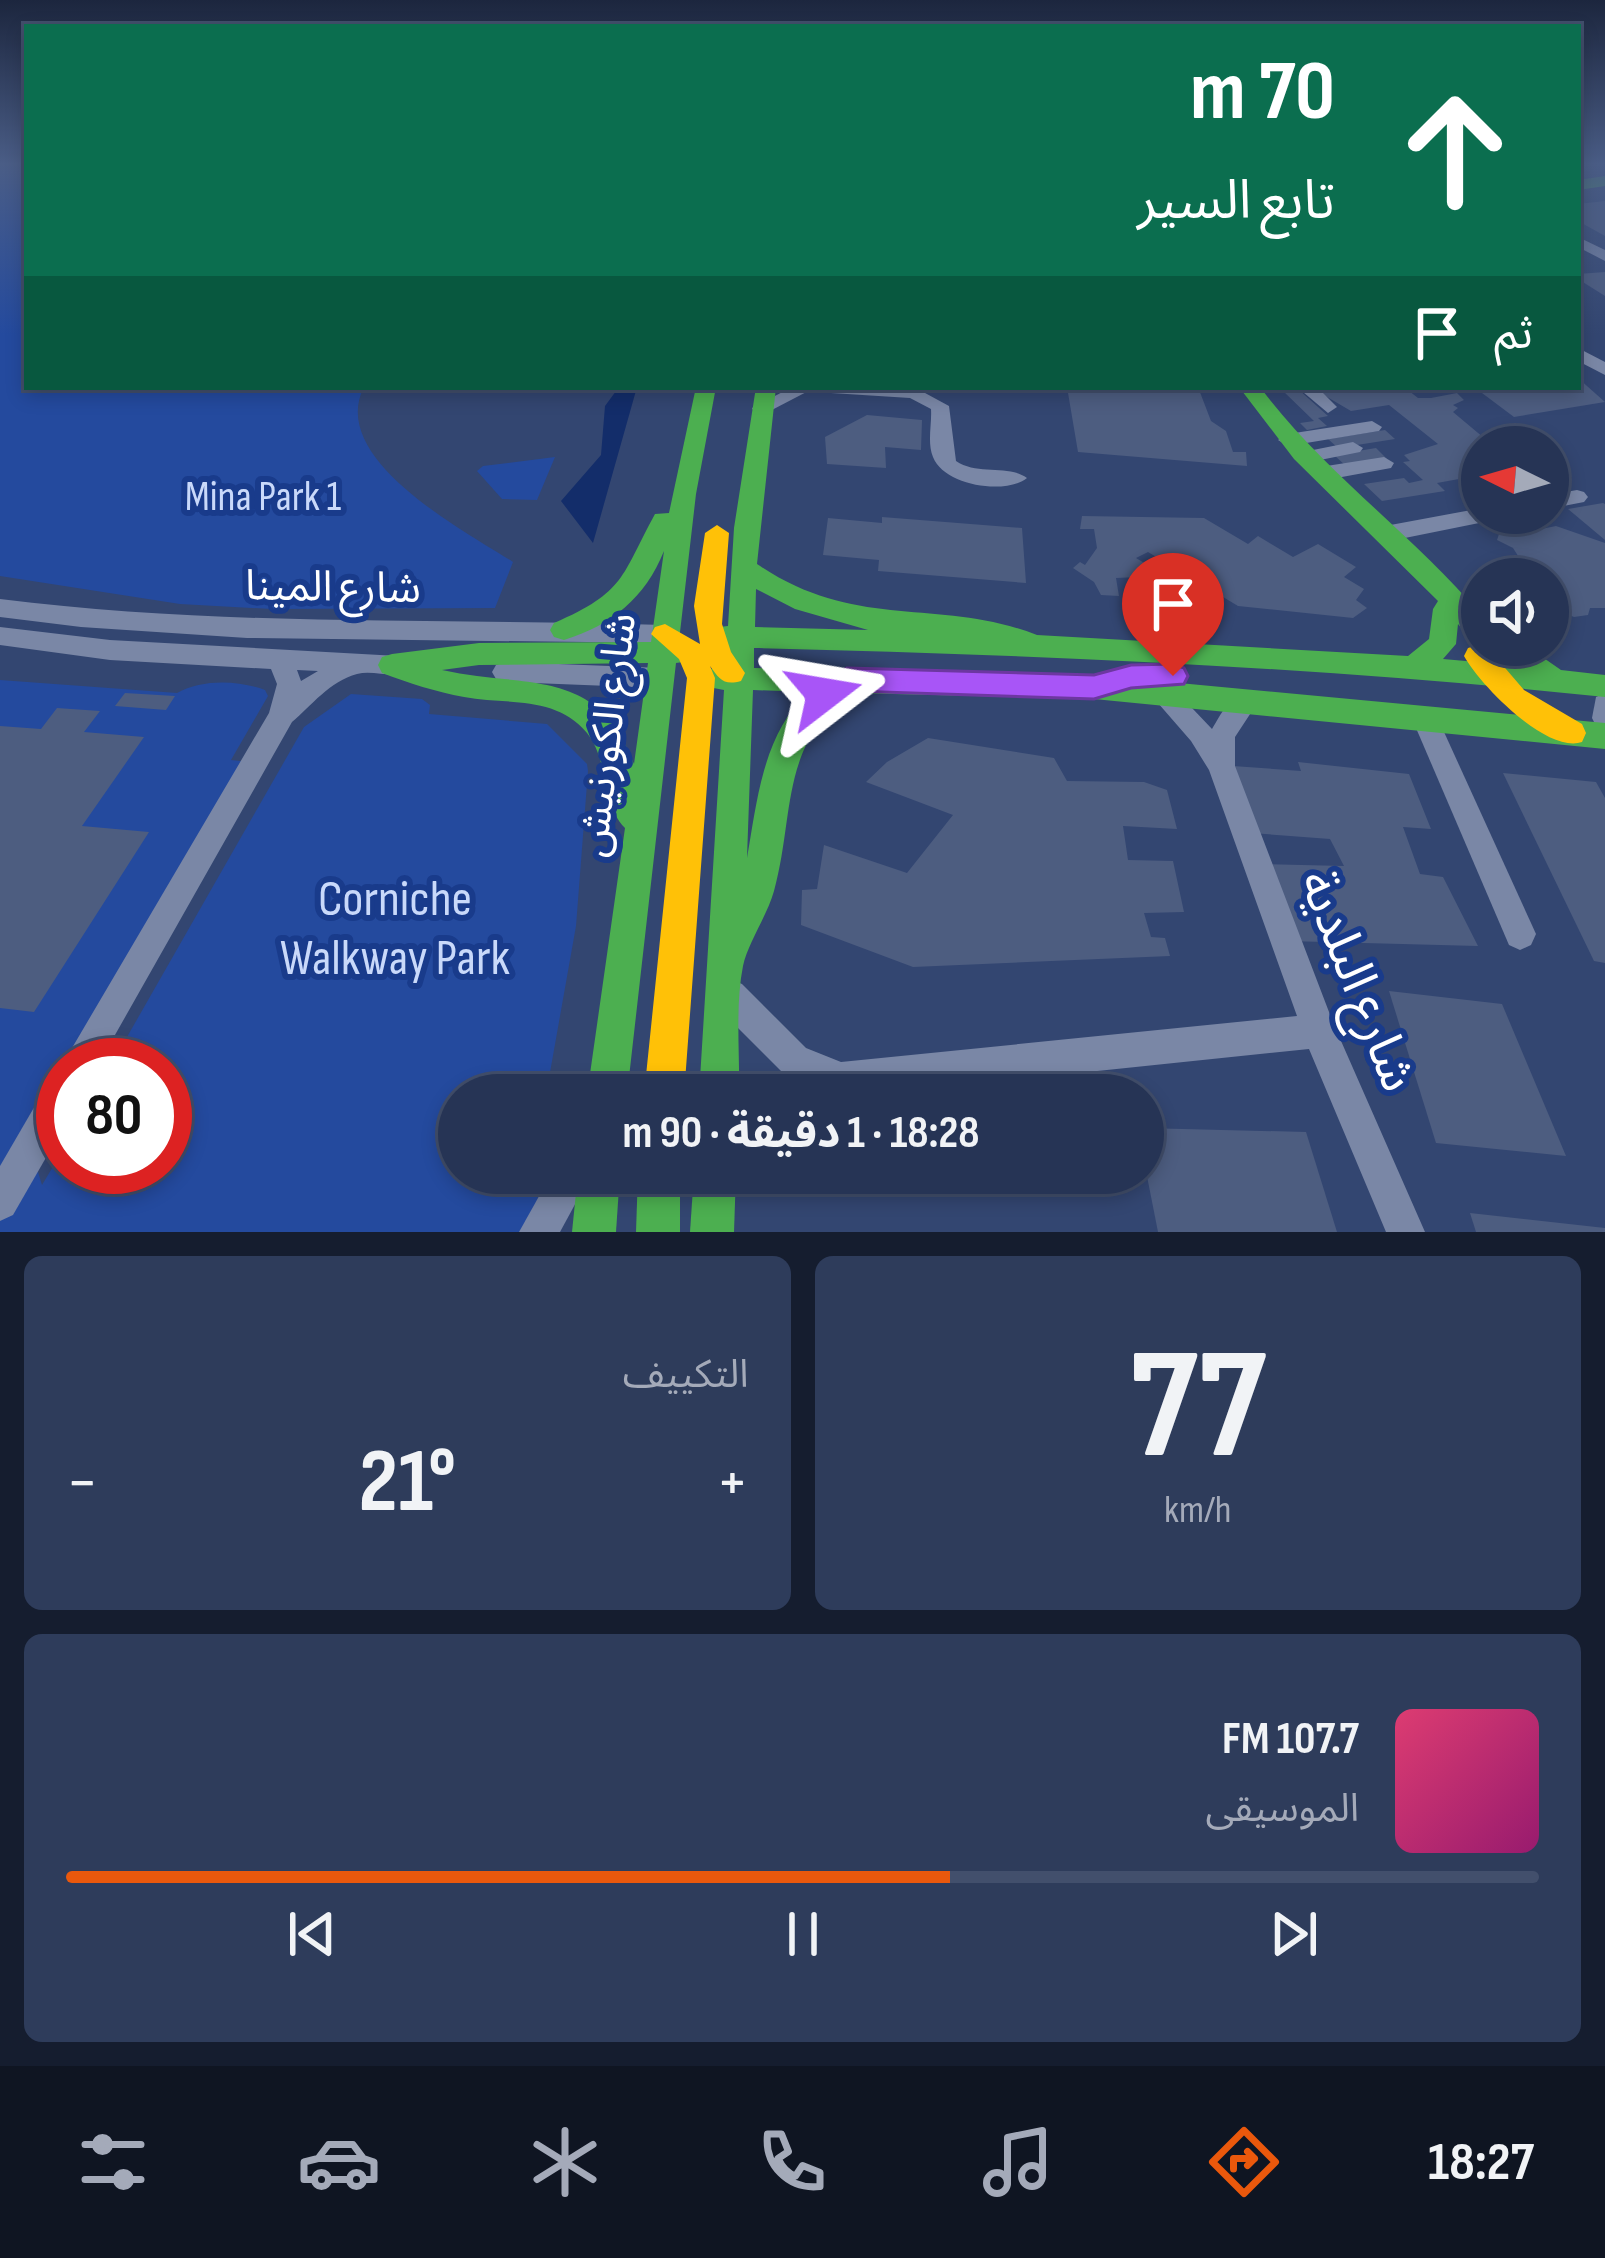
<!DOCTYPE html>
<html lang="ar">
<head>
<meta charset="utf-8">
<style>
	body { margin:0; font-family:"Sofia Sans Condensed","Noto Sans Arabic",sans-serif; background:#2e3c5b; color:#f1f3f6; direction:rtl; height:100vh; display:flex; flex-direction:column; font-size:45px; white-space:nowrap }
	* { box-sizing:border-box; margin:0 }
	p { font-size:39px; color:#a4aab9 }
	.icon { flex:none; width:66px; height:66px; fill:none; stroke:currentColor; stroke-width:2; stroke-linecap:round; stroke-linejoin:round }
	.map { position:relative; height:1232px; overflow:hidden; direction:ltr }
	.drawer { display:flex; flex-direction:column; gap:24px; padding:24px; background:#151d2f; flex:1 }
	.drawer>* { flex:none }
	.hud { position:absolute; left:24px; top:24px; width:1557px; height:366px; border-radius:0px; box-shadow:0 6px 18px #0003,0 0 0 3px #424f6c; direction:rtl; background:#0b6e4f; color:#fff; overflow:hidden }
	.needle { width:78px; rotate:275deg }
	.controls { position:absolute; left:1461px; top:426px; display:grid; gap:24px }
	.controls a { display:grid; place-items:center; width:108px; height:108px; border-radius:50%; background:#263455; box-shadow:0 6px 18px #0003,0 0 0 3px #424f6c; font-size:60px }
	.speed { position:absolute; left:36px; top:1038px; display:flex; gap:24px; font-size:60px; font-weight:700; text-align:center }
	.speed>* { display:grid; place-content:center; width:156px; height:156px; border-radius:50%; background:#263455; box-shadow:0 6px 18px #0003,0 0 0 3px #424f6c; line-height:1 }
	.speed .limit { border:18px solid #d22; background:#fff; color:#111 }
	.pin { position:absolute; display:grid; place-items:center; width:102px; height:102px; color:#fff; margin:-123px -51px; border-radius:50% 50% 50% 0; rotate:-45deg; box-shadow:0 0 12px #0007 }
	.pin .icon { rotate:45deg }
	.me { position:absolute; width:132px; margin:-66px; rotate:76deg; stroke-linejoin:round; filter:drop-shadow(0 0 9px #0008) }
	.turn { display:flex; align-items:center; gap:42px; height:252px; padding:0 48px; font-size:54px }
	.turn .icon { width:156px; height:156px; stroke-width:2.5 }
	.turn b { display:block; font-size:84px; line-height:102px }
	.then { display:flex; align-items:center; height:114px; padding:0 48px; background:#0003; gap:24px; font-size:45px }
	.big { font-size:90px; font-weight:700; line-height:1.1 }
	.drawer .card { flex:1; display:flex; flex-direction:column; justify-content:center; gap:18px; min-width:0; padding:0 42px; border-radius:18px; background:#2e3c5b }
	.drawer .dial { align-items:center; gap:0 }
	.dial b { font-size:156px; line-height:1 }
	.song { display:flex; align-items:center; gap:36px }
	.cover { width:144px; height:144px; border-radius:18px; background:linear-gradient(135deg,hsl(340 70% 55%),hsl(320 70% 35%)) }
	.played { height:12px; border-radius:6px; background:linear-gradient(90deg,#ea580c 60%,#424f6c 60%) }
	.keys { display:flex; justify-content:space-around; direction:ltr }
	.heat { display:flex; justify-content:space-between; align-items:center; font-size:66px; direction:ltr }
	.drawer .tiles { flex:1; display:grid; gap:24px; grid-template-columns:1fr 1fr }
	.card:last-child { grid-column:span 2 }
	.trip { position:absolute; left:438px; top:1074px; width:726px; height:120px; border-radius:60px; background:#263455; box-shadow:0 6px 18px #0003,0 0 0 3px #424f6c; font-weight:700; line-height:120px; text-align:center; direction:rtl }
	.dock { display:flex; height:192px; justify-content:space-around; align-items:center; background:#0f1522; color:#a4aab9 }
	.dock .icon { width:84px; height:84px }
	.dock .current { color:#ea580c }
	.dock b { font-size:54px; color:#f1f3f6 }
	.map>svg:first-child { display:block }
	.green { fill:#244a9e }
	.water { fill:#132d6a }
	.building { fill:#4d5d80 }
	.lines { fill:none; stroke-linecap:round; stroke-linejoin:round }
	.street { fill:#7a87a6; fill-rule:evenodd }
	.fast { fill:#4caf50; fill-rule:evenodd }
	.slow { fill:#ffc107; fill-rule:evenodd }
	.route { fill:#a855f7; stroke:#6d37a1; stroke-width:3 }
	.labels { text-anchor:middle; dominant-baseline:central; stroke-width:12; stroke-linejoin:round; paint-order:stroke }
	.park-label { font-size:42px; fill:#c9d9fa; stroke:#193b8b }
	.street-label { font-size:42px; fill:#fff; stroke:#193b8b }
	.near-park-label { font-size:51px; fill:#c9d9fa; stroke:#193b8b }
	.near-street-label { font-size:51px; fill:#fff; stroke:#193b8b }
</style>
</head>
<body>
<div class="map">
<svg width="1605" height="1232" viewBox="0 0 1605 1232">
	<rect width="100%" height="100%" fill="#334671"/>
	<g class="green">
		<path d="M0,163H27V387H364C327,459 465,531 513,562L495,608L272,609L180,604L0,576Z"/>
		<path d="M555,457L537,500L502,499L477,471L483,466Z"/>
		<path d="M0,680L177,693C202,679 238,680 265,690L268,696L231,760L266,764L63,1065V1114L35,1162L42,1185L63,1150V1167H165V1065H111L304,727L351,694L422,699L430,705L429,714L547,724L587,764L588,771L576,926L546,1095H459V1173H539L536,1232H0Z"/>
	</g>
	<path class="water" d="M619,387H637L593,543L561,501L601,455L605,406Z"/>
	<g class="building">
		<path d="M1605,201V236L1578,221V204Z"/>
		<path d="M1605,272V296L1578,279V274Z"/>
		<path d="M1578,378L1605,402L1514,417L1474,387H1578Z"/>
		<path d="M1067,387H1198L1211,421L1226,431L1233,452H1246L1247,466L1078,452Z"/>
		<path d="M1310,387H1404L1418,398H1431L1457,393L1464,400L1453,405L1458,408L1453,412L1490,443L1510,439L1520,447H1482V475L1475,477L1482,483L1467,485L1459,479L1437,483L1445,491L1382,501L1364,484L1404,478L1409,483L1423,480L1403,462L1410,461L1404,455L1438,444L1389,405L1351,411Z"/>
		<path d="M1298,389L1328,416L1318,418L1327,426L1307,430L1300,423L1314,421L1283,391Z"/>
		<path d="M867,415L922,420L921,450L885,447L886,468L827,464L825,437Z"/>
		<path d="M1385,430L1395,439L1338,448L1328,439Z"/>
		<path d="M1376,448L1387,459L1346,466L1334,455Z"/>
		<path d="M1603,503L1605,504V540L1568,509Z"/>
		<path d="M1082,516L1204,518L1248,544L1258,536L1293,557L1318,544L1356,567L1344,577L1364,589L1356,600L1367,608L1353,618L1238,606L1148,552L1136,558L1151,567L1140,577L1116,578L1119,596L1101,595L1094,582L1073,568L1080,562L1085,565L1097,548L1094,529H1080Z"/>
		<path d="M882,517L1022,528L1026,583L878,571L879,560L823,555L828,518L882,523Z"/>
		<path d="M1502,525L1522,533L1556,526L1605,543V608H1590L1588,615L1574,617L1548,606V579H1523L1528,574L1513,566L1520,559L1513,548L1497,540Z"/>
		<path d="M125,693L175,696L166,710L115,706Z"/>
		<path d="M57,708L100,711L84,732L144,737L82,826L149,832L34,1012L0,1008V726L41,729Z"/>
		<path d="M928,738L1054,758L1067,781L1144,782L1167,790L1177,829L1123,826L1128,860L1173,861L1184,912L1144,913L1151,937L1165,938L1170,956L913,967L801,925L802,890L817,889L824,845L907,873L953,815L866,782L887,762Z"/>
		<path d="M1298,762L1409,774L1431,829L1403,827L1420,874L1443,877L1478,946L1287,941L1259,864L1344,866L1330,839L1252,833L1233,766L1301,771Z"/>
		<path d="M1503,773L1596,782L1605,798V963L1594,961Z"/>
		<path d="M1389,991L1502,1004L1566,1156L1436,1143Z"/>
		<path d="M1143,1128L1306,1132L1337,1232H1158L1143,1156Z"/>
		<path d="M1470,1213L1605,1228V1232H1476Z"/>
	</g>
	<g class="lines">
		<g class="street">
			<path d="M1578,237L1605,250V261L1578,247Z"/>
			<path d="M1578,348L1605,362V375L1578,361Z"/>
			<path d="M792,387H816L768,412H754L752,408Z"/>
			<path d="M822,387H914L949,406L956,461C978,476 1008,464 1027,478C1006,495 944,486 933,457C927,443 932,424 931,409L910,398L831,393Z"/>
			<path d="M1297,387H1317L1337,407L1328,413Z"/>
			<path d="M1372,421L1382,427L1379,431L1288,446L1278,440L1288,434Z"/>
			<path d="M1353,442L1363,448L1360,452L1305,463L1295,457L1298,453Z"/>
			<path d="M1384,457L1394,463L1391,468L1320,481L1310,474L1320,467Z"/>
			<path d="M1577,490L1584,492L1588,497L1584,502L1548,509V495Z"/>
			<path d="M1482,508V513H1505L1494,520L1385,542L1374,534L1385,526Z"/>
			<path d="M0,599C221,627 443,618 665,625L674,627L677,634L674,641L665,643L247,638L81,627L0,617Z"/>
			<path d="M0,627L110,640L398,656L407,659L411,666L407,673C390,678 373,670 357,674C330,681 311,706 292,722L98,1065H63V1068L62,1065L269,713L277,684L271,669L110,660L0,645ZM297,670L318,671L301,681Z"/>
			<path d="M505,662L660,668L669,671L673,678L669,685L660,688L505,682L496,679L492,672L496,665Z"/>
			<path d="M1164,685L1173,688L1212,729C1222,713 1233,687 1254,695L1258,702L1235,737V766L1334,1025L1425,1232H1386L1309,1049L866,1095H787L792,1082L799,1080L782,1072L718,1008L713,996L718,984L730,979L742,984L806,1048L841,1062L1297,1016L1209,770L1191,741L1151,695L1155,688Z"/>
			<path d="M1605,693V729L1596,726L1592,718L1596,697Z"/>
			<path d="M1426,710L1435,713L1439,721L1531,923L1536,934L1531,945L1520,950L1509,945L1413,721L1417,713Z"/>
			<path d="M63,1075V1128L13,1215L0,1221V1166L50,1080Z"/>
			<path d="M552,1173H592L560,1232H519Z"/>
		</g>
		<g class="fast">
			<path d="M1605,176V186L1578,190V180Z"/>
			<path d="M696,387H716L696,494L679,641L698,644L702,652L698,660L676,663L627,1095H587L625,828C602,806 609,760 587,733C556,695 507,705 464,697C436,692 409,683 382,673L378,665L382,657L392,654L479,643L651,642L664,551C645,598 612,625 564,640L554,637L550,630L554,623C626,592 621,576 655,514L669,513ZM648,663L634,764C597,665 526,689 442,670L479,665Z"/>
			<path d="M756,387H776L757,564C856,632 939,597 1037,635L1408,656L1429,639L1433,609L1438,601L1294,459L1239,387H1260C1324,473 1413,534 1482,616L1483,645L1472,642L1458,624L1456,644L1443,659L1511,665L1490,645H1525L1561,670L1605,675V697C1322,667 1039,655 754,648V668L1094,675L1605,723V749L1094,699L851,693C779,745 795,815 774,891C767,916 748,943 743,966C735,1006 740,1054 739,1095H699L724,690L703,686L699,678L703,670L725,667L726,647L703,643L699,636L703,629L728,626L734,528ZM756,589L795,609L868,630L755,627ZM753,690L809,692C763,733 757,801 747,858Z"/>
			<path d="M578,1173H620L616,1232H572Z"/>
			<path d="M638,1173H680V1232H636Z"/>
			<path d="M694,1173H736L734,1232H690Z"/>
		</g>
		<g class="slow">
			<path d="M717,525L729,533L722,624L731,652L745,673L741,681C724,686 719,679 710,666L715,678L684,1095H644L687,678L679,659L651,634L655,627L665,624L700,644L694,606L705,533Z"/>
			<path d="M1478,645L1488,648L1524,690L1582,724L1586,733L1582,742C1547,754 1480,685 1464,656L1468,648Z"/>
		</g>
	</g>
	<linearGradient id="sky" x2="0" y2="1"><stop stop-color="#1c263e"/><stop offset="0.49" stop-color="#4a5d86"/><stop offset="1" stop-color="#4a5d86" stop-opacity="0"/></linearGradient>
	<rect width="1605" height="335" fill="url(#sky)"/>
	<path class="route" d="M1173,664L1184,668L1188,676L1184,684L1131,688L1094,699L852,691L824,706L814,703L809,694L814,686L847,668L1094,675L1131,665Z"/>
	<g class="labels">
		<g class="park-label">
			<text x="263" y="497">Mina Park 1</text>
		</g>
		<g class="street-label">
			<text transform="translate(333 588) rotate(1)">شارع المينا</text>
			<text transform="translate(608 735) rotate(-83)">شارع الكورنيش</text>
		</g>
		<g class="near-park-label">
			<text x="395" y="899">Corniche<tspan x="395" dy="59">Walkway Park</tspan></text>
		</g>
		<g class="near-street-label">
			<text transform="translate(1357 981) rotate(68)">شارع البلدية</text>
		</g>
	</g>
</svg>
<div class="controls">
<a><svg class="needle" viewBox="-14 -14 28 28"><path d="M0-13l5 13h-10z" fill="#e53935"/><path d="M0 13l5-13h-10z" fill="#a4aab9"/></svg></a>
<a><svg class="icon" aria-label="sound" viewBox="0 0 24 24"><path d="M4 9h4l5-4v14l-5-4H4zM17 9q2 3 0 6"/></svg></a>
</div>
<div class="speed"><div class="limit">80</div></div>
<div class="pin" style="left:1173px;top:676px;background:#d93025"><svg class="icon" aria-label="arrive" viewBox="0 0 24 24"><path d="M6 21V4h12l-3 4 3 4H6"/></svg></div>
<svg class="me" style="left:824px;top:694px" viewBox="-20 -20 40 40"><path d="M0-17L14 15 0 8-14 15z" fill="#a855f7" stroke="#fff" stroke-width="4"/></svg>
<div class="trip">18:28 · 1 دقيقة · 90 m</div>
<div class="hud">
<div class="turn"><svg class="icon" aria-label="ahead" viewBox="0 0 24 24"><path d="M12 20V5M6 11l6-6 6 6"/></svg><div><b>70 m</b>تابع السير</div></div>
<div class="then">ثم<svg class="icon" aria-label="arrive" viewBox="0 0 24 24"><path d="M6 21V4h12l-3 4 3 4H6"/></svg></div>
</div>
</div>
<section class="drawer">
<div class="tiles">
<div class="card dial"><b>77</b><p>km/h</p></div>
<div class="card"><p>التكييف</p>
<div class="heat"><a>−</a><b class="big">21°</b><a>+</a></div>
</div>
<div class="card">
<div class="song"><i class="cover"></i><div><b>107.7 FM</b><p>الموسيقى</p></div></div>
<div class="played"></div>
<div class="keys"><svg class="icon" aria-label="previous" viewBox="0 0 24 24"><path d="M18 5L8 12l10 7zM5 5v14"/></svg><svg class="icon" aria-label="pause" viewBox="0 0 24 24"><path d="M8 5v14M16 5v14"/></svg><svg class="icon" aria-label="next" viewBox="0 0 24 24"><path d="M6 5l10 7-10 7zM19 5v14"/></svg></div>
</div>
</div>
</section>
<nav class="dock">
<b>18:27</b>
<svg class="icon current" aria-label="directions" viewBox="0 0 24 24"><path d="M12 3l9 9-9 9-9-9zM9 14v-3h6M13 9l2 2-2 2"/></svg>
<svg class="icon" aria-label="music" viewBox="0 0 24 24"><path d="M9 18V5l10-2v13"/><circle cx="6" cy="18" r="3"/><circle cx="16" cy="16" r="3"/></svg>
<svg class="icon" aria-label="phone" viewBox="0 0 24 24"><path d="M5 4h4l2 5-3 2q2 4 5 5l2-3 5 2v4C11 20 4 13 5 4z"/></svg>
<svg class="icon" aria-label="climate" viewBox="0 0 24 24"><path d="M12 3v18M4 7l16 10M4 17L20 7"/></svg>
<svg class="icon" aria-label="car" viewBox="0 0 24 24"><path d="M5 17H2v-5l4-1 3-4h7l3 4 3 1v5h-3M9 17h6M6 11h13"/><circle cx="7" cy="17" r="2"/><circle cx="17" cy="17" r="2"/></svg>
<svg class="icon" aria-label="filters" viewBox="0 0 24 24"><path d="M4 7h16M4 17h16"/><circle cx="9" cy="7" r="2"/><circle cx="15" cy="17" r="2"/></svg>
</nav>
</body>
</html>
